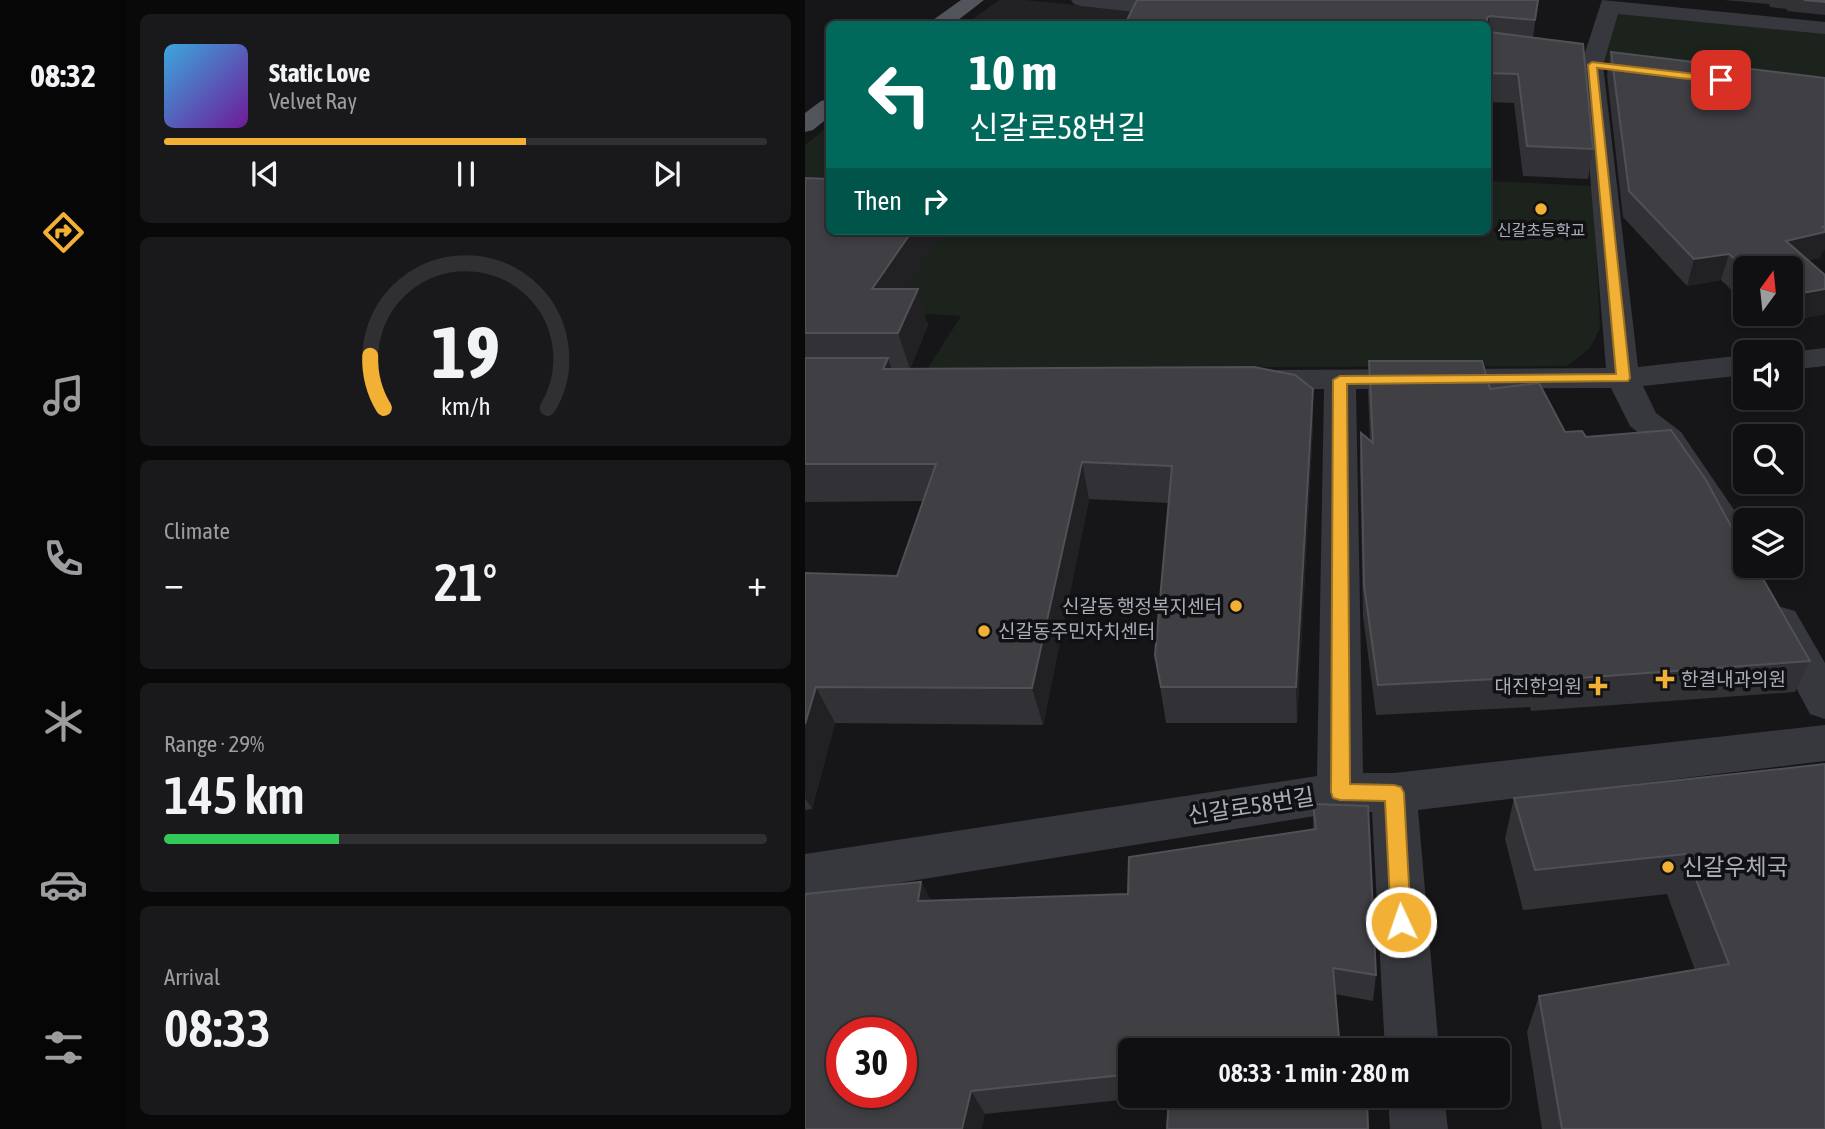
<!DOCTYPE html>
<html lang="en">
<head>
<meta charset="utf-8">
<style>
	body { margin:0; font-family:"Asap Condensed","Noto Sans KR",sans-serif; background:#19191b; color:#f1f3f6; height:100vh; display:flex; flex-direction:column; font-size:26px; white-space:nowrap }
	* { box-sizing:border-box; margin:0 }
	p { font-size:23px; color:#9c9d9f }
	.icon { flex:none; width:38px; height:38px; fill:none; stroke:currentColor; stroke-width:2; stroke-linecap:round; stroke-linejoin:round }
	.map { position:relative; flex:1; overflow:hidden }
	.drawer { display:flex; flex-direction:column; gap:14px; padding:14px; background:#09090a; width:679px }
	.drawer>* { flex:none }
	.top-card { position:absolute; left:21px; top:21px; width:665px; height:214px; border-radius:10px; box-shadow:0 4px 10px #0003,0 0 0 2px #303032; background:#00695c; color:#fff; overflow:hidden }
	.needle { width:46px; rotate:15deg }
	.controls { position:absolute; left:928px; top:256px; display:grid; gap:14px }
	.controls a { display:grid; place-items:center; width:70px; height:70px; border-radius:10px; background:#101012; box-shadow:0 4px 10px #0003,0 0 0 2px #303032; font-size:35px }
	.speed { position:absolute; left:21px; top:1017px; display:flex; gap:14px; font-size:35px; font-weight:700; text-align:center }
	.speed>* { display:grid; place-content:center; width:91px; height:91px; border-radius:50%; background:#101012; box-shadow:0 4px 10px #0003,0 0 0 2px #303032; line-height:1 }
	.speed .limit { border:10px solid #d22; background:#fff; color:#111 }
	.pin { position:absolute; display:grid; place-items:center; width:60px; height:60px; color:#fff; margin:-30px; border-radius:14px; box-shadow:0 4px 10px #0006 }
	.me { position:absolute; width:77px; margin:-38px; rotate:357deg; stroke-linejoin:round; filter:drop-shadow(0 0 5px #0008) }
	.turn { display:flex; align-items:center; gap:24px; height:147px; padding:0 28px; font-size:32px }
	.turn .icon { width:91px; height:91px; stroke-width:2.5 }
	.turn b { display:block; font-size:49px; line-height:60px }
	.then { display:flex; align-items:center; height:66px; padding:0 28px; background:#0003; gap:14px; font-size:26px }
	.big { font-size:52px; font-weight:600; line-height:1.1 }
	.drawer .card { flex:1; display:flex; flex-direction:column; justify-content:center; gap:10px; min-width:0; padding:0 24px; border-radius:10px; background:#19191b }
	.drawer .dial { align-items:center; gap:0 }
	.dial svg { height:182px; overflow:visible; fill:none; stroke:#303032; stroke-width:7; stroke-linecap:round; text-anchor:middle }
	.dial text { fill:#f1f3f6; stroke:none }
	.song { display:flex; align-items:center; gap:21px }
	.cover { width:84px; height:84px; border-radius:10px; background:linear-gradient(135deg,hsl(200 70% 55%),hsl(280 70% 35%)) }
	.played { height:7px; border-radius:4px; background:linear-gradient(90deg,#f2b134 60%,#303032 60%) }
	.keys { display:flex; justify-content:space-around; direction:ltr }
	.heat { display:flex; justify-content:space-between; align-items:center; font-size:38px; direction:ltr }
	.charge { height:10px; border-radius:5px; background:linear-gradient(90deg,#34c759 29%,#303032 0) }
	.trip { position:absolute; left:313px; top:1038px; width:392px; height:70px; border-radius:10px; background:#101012; box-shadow:0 4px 10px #0003,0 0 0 2px #303032; font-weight:600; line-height:70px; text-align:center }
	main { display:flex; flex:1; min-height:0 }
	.menu { display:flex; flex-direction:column; width:126px; justify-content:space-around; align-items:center; background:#060607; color:#9c9d9f }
	.menu .icon { width:49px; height:49px }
	.menu .current { color:#f2b134 }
	.menu b { font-size:32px; color:#f1f3f6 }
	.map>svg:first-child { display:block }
	.built { fill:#222225 }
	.green { fill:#1c231d }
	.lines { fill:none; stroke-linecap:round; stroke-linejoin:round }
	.minor { fill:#37383d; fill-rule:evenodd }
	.major { fill:#53555c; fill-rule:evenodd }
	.wall { fill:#323236 }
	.shaded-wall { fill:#212124 }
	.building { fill:#3f3f44; stroke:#4f5156; stroke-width:2; fill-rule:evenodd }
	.route { fill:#f2b134; stroke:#9d7322; stroke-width:2 }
	.poi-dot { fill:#f2b134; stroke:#111113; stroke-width:2.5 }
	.labels { text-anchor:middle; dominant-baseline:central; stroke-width:7; stroke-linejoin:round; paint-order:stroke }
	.far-poi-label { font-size:16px; fill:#a8adb8; stroke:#111113 }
	.poi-label { font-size:19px; fill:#a8adb8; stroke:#111113; text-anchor:end }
	.near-street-label { font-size:23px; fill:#a8adb8; stroke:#111113 }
	.near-poi-label { font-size:23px; fill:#a8adb8; stroke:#111113; text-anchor:start }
</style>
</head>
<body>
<main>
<nav class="menu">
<b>08:32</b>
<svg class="icon current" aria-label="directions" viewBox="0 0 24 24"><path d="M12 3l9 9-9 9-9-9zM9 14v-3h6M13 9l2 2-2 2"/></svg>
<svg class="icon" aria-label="music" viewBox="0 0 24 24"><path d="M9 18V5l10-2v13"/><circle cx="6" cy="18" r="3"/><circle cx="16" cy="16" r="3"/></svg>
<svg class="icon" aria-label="phone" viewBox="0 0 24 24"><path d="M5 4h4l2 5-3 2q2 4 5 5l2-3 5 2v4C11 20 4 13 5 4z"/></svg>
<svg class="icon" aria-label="climate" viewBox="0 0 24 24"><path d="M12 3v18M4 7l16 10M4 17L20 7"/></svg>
<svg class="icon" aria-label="car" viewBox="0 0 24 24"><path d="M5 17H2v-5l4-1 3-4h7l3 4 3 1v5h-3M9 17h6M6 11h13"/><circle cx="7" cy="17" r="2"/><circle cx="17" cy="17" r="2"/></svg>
<svg class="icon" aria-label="filters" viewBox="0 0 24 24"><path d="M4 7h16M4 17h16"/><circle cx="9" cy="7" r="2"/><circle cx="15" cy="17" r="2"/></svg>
</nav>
<section class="drawer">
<div class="card">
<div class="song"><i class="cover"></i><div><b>Static Love</b><p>Velvet Ray</p></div></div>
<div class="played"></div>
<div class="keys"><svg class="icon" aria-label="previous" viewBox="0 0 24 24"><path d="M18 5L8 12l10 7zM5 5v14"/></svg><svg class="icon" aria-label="pause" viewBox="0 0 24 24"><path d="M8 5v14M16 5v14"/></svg><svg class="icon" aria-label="next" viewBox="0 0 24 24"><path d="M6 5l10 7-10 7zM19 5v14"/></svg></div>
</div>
<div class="card dial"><svg viewBox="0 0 100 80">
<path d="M14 69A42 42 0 1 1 86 69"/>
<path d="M14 69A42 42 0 0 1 8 46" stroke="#f2b134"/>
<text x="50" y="56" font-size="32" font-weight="700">19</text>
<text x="50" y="72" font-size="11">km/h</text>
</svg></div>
<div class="card"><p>Climate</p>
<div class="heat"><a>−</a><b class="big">21°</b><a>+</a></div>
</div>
<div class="card"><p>Range · 29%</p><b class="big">145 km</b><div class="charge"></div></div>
<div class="card"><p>Arrival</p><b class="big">08:33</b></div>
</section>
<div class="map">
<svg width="1020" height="1129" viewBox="0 0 1020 1129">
	<rect width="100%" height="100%" fill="#161618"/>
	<path class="built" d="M194,0H221L452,24H161Z"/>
	<g class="green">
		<path d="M813,12L1020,31V85L796,61Z"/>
		<path d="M24,126V231H682L683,181L788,186L795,328L785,348L762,366L123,368L156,316L0,307V145Z"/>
	</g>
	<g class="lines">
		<g class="minor">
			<path d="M266,0H329L488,18L495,20L498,24H439L276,6L269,4Z"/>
			<path d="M797,0L1020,22V34L813,14L798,65L833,367L940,355V375L838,386L851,413L876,432L940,526V565H956L954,569L940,573L926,569L893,509L852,448L825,426L806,388L551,389L558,773H589L1020,725V761L613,810L634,1050H580L567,812H535L0,898V854L512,776L519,389L443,390L432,387L427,380L432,373L443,370L801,368L776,65Z"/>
			<path d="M1020,348V366L985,370L984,352Z"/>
			<path d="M976,607L990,611L1020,663V719L1005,714L956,622L962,611Z"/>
			<path d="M583,1096H639L643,1129H585Z"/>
		</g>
		<g class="major">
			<path d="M156,0H179L148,24H125L128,20Z"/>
			<path d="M24,99V117L8,130L0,132V113L16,101Z"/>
		</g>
	</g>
	<g class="wall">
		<path d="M733,0L728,38L788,149L783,179L718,176L709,103L682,102V24H320Z"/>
		<path d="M919,0H1020V15L982,11V9L965,7L964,4Z"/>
		<path d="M806,52L1020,78V250L1017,251L1015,258L1003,260L1020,275V314L962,325L950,313H985V268H940V303L916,280L882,286L818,217L802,75Z"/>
		<path d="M0,178L102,289L123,325L105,369L508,389V426L492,723H361L350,655L364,503L284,499L238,725L30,723L7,809L0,810V573L92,576L119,501L0,502Z"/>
		<path d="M564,361L685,389L760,432L781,437L940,565L1005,661L990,692L726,711L725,707L571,715L558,616L555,464L556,433L565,440L563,392Z"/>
		<path d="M1020,764V1129H737L722,1032L734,996L890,970L862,894L718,910L700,839L709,798Z"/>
		<path d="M508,804L571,975L568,1001L530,994L326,1050V1096H355L180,1114L0,1129L116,882L126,901L323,894L508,830Z"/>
	</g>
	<g class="shaded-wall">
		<path d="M685,16L682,40V18Z"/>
		<path d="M1020,226V250L1017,251L1015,258L972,267L981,241Z"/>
		<path d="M107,231H139L79,325L67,289Z"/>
		<path d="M924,254L916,280L882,286L889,259Z"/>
		<path d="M113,289L123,325L105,369L93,333Z"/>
		<path d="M1020,289V314L962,325L966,313H985V295Z"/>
		<path d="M83,358L95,394L78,369Z"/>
		<path d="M508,389V426L492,723L491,687Z"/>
		<path d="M277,462L284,499L238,725L227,688Z"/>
		<path d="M11,687L30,723L7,809L0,798V724Z"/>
		<path d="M116,882L131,910L113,901Z"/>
		<path d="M166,1091L180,1114L177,1129H157Z"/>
	</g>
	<g class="building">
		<path d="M332,0H733L730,20L685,16L682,18V24H320Z"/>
		<path d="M999,0H1020V2Z"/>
		<path d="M682,30L685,32L778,44L788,149L722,146L713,74L682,73Z"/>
		<path d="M806,52L1020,78V226L1018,227L1020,228V232L981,241L1020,275V289L985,295V268H940L924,254L889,259L824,191Z"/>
		<path d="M0,178L24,179V231H107L67,289H113L93,333H0Z"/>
		<path d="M0,358H83L78,369L449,367L490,375L508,389L491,687H356L350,655L367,466L277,462L227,688L11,687L0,724V573L92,576L131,464H0Z"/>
		<path d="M564,361H677L685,389L734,383L760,432L777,431L781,437L866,430L901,480L940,552V565H950L1005,661L733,681L732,677L573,685L559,585L556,433L568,443Z"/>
		<path d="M1020,764V1129H757L734,996L924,964L881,854L730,870L709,798Z"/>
		<path d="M508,804L563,806L571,975L528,968L535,1050H326V1074L166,1091L157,1129H0V894L116,882L113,901L323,894L324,857L511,829ZM37,1032H96V1092H37Z"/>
		<path d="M364,1096H562L563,1129H362Z"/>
	</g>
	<path class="route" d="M787,62L916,77L921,80L916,83L792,68L825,378L823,381L542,384L545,784L589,785L596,787L599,793L606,922L603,929L596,932L589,929L586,922L580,801L535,800L528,798L526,792L528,380L535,376L811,374L783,65Z"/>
	<g class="poi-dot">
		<circle cx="736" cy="209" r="7"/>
		<circle cx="431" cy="606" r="7"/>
		<circle cx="179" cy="631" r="7"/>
		<path d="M856.5 668.5h7v7h7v7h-7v7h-7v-7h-7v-7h7z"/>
		<path d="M789.5 675.5h7v7h7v7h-7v7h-7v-7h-7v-7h7z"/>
		<circle cx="863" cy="867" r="7"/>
	</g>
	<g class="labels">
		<g class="far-poi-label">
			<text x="736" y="230">신갈초등학교</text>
		</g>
		<g class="poi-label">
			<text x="417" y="606">신갈동 행정복지센터</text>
			<text x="193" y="631" text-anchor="start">신갈동주민자치센터</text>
			<text x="876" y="679" text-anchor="start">한결내과의원</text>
			<text x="777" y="686">대진한의원</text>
		</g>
		<g class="near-street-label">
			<text transform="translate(446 806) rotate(-9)">신갈로58번길</text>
		</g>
		<g class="near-poi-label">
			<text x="877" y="867">신갈우체국</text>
		</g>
	</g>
</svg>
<div class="controls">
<a><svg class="needle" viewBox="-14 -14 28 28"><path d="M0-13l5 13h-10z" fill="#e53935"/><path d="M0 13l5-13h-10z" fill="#9c9d9f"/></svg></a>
<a><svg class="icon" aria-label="sound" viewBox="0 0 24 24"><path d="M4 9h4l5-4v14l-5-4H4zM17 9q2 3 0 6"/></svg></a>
<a><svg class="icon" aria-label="search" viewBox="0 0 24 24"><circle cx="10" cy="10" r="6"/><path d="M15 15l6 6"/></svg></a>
<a><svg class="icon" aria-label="layers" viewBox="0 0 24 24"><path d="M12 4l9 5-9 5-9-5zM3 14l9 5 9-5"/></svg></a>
</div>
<div class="speed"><div class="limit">30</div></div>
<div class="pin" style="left:916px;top:80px;background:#d93025"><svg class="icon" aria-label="arrive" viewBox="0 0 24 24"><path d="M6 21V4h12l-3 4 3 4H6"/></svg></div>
<svg class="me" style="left:596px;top:922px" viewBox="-20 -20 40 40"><circle r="17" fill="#f2b134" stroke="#fff" stroke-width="3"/><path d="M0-11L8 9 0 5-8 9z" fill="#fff"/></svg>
<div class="trip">08:33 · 1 min · 280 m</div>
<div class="top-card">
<div class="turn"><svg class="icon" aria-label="left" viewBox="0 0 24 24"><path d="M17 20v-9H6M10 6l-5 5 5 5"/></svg><div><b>10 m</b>신갈로58번길</div></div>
<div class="then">Then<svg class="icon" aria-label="right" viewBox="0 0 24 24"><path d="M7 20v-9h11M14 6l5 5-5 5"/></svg></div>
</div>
</div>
</main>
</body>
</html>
